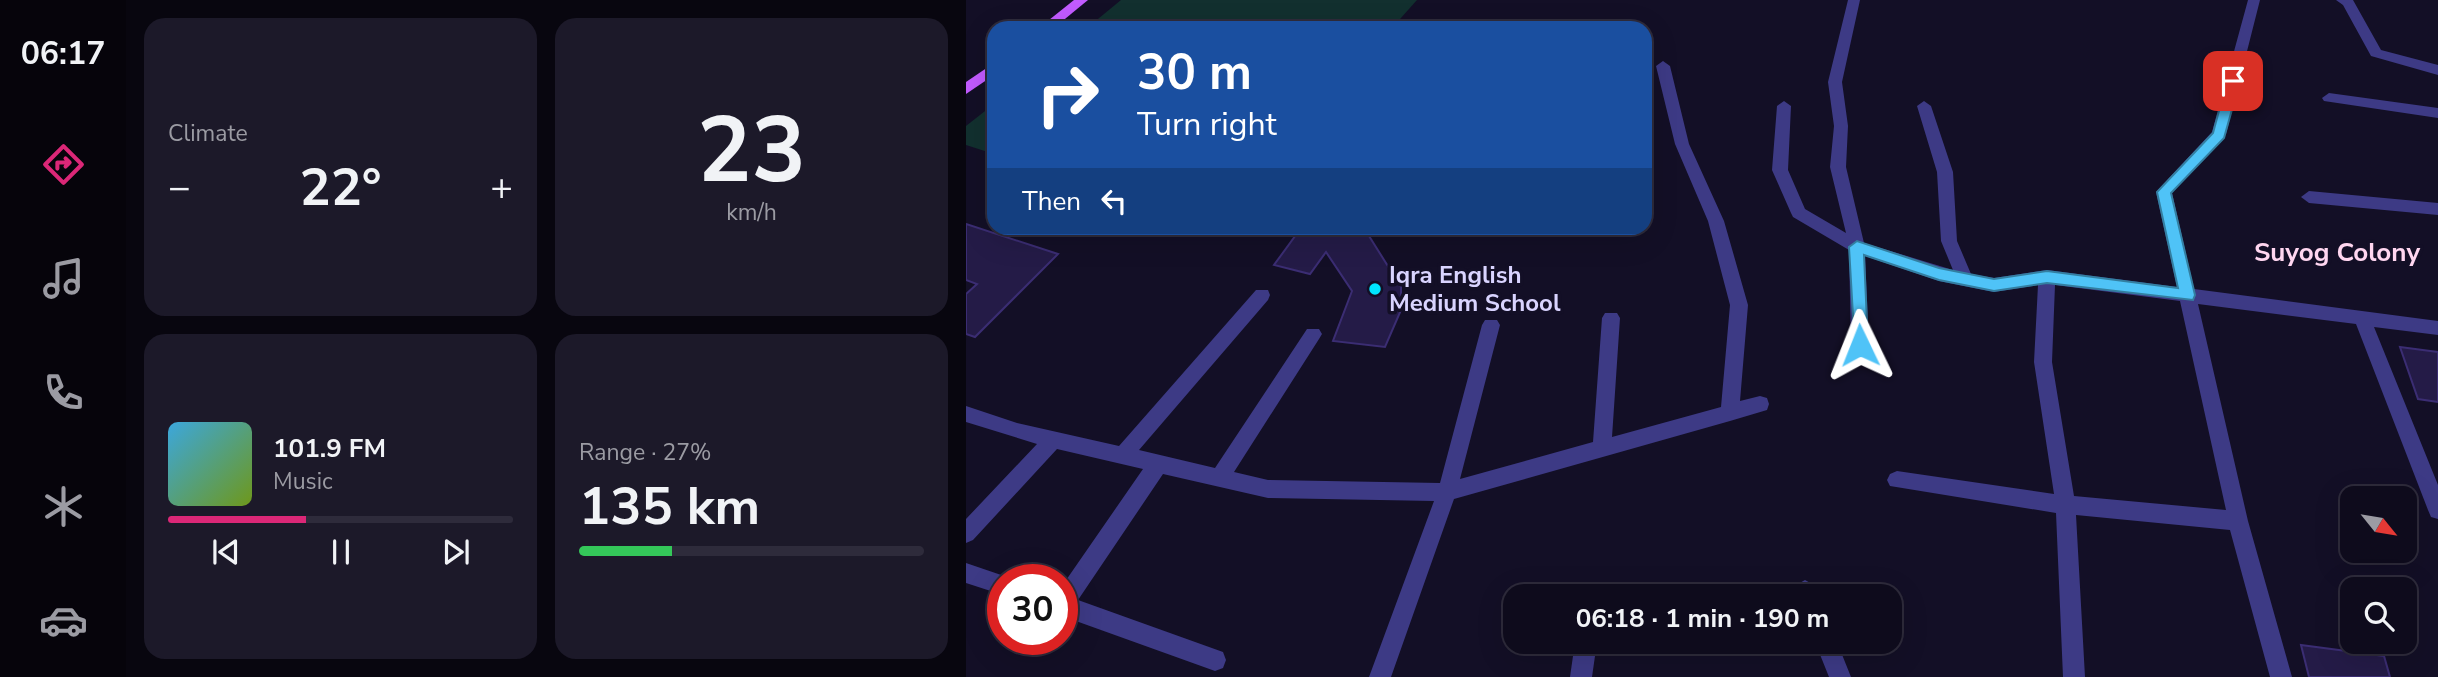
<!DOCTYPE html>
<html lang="en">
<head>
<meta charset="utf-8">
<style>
	body { margin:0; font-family:"Nunito Sans",sans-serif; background:#1c1929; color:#f1f3f6; height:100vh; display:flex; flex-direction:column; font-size:26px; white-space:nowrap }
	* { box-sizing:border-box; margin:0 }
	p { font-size:23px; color:#9b9ba3 }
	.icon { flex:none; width:38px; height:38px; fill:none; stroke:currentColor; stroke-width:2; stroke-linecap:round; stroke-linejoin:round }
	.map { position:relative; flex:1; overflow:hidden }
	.drawer { display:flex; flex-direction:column; gap:18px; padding:18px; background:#08060f; width:840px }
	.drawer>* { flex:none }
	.hud { position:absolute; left:21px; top:21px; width:665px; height:214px; border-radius:21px; box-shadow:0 7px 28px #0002,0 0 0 2px #2e2b3b; background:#1a4fa0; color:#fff; overflow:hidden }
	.needle { width:46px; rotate:120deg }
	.tools { position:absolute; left:1374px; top:486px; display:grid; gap:14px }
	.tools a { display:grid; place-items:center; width:77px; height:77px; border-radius:14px; background:#0e0b1c; box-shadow:0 7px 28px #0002,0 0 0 2px #2e2b3b; font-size:35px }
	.speed { position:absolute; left:21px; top:564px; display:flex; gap:14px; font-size:35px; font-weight:700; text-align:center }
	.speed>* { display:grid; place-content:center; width:91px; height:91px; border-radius:50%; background:#0e0b1c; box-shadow:0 7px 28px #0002,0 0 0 2px #2e2b3b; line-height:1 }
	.speed .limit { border:10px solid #d22; background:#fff; color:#111 }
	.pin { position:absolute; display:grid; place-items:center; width:60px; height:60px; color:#fff; margin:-30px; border-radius:14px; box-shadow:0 4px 10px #0006 }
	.me { position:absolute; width:77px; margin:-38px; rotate:358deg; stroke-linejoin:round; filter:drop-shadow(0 0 5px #0008) }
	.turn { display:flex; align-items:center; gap:24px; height:147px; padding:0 35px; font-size:32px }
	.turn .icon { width:91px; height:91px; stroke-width:2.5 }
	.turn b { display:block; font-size:49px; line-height:60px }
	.then { display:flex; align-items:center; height:66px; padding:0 35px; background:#0003; gap:14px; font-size:26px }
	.big { font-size:52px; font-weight:700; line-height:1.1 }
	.drawer .card { flex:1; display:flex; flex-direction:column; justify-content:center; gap:10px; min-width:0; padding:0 24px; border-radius:21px; background:#1c1929 }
	.drawer .dial { align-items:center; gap:0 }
	.dial b { font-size:91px; line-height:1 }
	.song { display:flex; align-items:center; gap:21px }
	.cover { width:84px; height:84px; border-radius:10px; background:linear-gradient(135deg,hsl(200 70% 55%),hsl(80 70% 35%)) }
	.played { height:7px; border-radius:4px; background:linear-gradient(90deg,#db2777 40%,#2e2b3b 40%) }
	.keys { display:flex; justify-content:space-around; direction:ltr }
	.heat { display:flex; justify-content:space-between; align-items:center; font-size:38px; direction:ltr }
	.charge { height:10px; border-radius:5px; background:linear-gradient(90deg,#34c759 27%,#2e2b3b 0) }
	.drawer .tiles { flex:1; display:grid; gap:18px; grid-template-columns:repeat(2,1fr) }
	.trip { position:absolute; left:537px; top:584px; width:399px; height:70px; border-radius:21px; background:#0e0b1c; box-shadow:0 7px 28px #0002,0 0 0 2px #2e2b3b; font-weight:700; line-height:70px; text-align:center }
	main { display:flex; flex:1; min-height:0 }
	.tabs { display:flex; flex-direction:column; width:126px; justify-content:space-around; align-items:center; background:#06040b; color:#9b9ba3 }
	.tabs .icon { width:49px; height:49px }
	.tabs .active { color:#db2777 }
	.tabs b { font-size:32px; color:#f1f3f6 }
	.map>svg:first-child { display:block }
	.green { fill:#12302f }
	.building { fill:#241b47; stroke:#3b2d73; stroke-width:2 }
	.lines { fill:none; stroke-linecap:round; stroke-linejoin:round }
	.minor { fill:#3d3a85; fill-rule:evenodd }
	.major { fill:#c25bff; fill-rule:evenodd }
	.route { fill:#4fc3f7; stroke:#337fa1; stroke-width:2 }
	.poi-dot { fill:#00e5ff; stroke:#130f26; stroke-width:2.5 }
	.labels { text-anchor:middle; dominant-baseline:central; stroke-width:7; stroke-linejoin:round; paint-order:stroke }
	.poi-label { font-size:24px; font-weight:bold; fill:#d9d4ff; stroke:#130f26; text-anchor:start }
	.neighbourhood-label { font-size:26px; font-weight:bold; fill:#ffd6f0; stroke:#130f26 }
</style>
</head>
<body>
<main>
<nav class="tabs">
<b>06:17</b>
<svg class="icon active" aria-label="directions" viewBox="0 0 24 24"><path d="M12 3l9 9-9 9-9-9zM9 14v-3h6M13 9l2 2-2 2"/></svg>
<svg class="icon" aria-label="music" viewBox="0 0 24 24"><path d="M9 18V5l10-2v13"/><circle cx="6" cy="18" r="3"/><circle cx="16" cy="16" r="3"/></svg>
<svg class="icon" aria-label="phone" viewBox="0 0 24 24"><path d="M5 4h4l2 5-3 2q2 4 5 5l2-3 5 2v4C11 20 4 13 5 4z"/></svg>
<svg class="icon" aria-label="climate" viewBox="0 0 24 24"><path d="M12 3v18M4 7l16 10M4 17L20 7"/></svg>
<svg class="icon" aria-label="car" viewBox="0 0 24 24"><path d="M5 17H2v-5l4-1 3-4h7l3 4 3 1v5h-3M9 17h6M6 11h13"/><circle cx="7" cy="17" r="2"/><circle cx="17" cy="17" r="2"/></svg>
</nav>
<section class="drawer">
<div class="tiles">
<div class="card"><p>Climate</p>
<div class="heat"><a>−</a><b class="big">22°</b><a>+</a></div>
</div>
<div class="card dial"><b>23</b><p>km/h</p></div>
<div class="card">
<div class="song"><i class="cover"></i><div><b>101.9 FM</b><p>Music</p></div></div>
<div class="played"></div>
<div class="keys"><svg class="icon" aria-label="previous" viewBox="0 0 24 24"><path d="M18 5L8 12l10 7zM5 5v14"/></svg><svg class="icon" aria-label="pause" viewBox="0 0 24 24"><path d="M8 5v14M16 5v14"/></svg><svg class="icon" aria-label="next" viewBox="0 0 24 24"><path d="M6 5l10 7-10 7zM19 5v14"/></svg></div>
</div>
<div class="card"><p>Range · 27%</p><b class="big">135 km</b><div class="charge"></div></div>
</div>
</section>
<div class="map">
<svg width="1472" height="677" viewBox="0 0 1472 677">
	<rect width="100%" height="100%" fill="#130f26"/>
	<g class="green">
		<path d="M155,0H451L426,28H121Z"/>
		<path d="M28,104V154L0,145V126Z"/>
	</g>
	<g class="building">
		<path d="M0,224L92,254L9,337L0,334V294L11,284L0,280Z"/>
		<path d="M335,228H398L435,287V310L419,347L367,341L386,291L360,252L344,274L308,265Z"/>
		<path d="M1434,347L1472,352V402L1452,399Z"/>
		<path d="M1335,645L1418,656L1424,677H1343Z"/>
	</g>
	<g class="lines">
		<g class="minor">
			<path d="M882,0H894L876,82L882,126L880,167L898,243L987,270L975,241L971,172L951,106L958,101L965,106L987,172L991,241L1005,274L1028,278L1081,270L1211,287L1190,192L1246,132L1282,0H1294L1260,134L1206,193L1228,289L1472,321V335L1408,327L1472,485V519L1465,517L1462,510L1390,324L1232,304L1282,521L1326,677H1304L1264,530L1110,515L1119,677H1097L1090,513L924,486L921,480L924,474L931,471L1088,494L1068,362L1072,285L1028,292L973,281L899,256L903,345L900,350H888L885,345L883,250L827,217L825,213L806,170L811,106L818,101L825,106L822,170L839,209L880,233L864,167L868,126L862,82ZM1089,285L1214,301L1260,510L1108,496L1086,362Z"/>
			<path d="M1370,0H1387L1415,50L1472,65V75L1405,56L1377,5Z"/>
			<path d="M697,61L704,66L723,144L758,221L782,305L774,401L794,396L801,398L803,404L801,410L764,421L488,499L425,677H403L468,501L302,498L197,474L112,600L257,652L260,660L257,668L249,671L96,616V586L177,469L91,449L7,540L0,543V519L71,444L0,422V406L51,423L153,446L290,290H302L304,295L302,300L173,450L249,468L341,329H353L356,334L353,339L268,472L302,480L474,483L516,325L519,320H531L534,325L494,479L627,442L636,318L639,313H651L654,318L646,437L755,407L764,305L742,221L709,144L690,66Z"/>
			<path d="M1363,93L1472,108V118L1358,101L1356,98Z"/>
			<path d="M1343,191L1472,203V215L1343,203L1335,197Z"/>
			<path d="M0,563L44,578L37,579V595L0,583Z"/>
			<path d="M839,580L846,584L851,597H830L828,591L832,584Z"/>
			<path d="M609,642H631L626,677H604Z"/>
			<path d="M849,642H871L885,677H863Z"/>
		</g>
		<g class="major">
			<path d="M108,0H122L88,28H73Z"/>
			<path d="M28,63V75L0,94V82Z"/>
		</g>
	</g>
	<path class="route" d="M1267,76L1274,81L1258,138L1205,193L1229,295L1227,300L1081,283L1028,291L973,280L898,255L902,345L894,352L889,350L883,247L891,241L973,268L1028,279L1081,271L1212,288L1191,192L1247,133L1261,81Z"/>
	<circle class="poi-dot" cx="409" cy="289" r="7"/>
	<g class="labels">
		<g class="poi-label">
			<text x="423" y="275">Iqra English<tspan x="423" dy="28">Medium School</tspan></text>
		</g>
		<g class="neighbourhood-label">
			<text x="1371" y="252">Suyog Colony</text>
		</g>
	</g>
</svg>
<div class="tools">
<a><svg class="needle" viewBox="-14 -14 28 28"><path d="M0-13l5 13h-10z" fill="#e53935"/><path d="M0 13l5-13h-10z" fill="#9b9ba3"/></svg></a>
<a><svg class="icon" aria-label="search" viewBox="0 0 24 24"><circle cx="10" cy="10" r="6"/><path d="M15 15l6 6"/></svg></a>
</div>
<div class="speed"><div class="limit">30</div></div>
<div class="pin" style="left:1267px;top:81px;background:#d93025"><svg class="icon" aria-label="arrive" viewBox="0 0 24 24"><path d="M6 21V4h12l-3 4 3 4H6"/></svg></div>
<svg class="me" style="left:894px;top:345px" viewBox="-20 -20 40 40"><path d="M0-17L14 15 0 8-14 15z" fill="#4fc3f7" stroke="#fff" stroke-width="4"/></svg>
<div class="trip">06:18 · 1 min · 190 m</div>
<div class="hud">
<div class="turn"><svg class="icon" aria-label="right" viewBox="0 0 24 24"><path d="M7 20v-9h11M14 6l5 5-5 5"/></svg><div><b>30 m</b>Turn right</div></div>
<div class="then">Then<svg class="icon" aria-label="left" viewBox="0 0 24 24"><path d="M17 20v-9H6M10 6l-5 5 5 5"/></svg></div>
</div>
</div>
</main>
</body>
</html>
